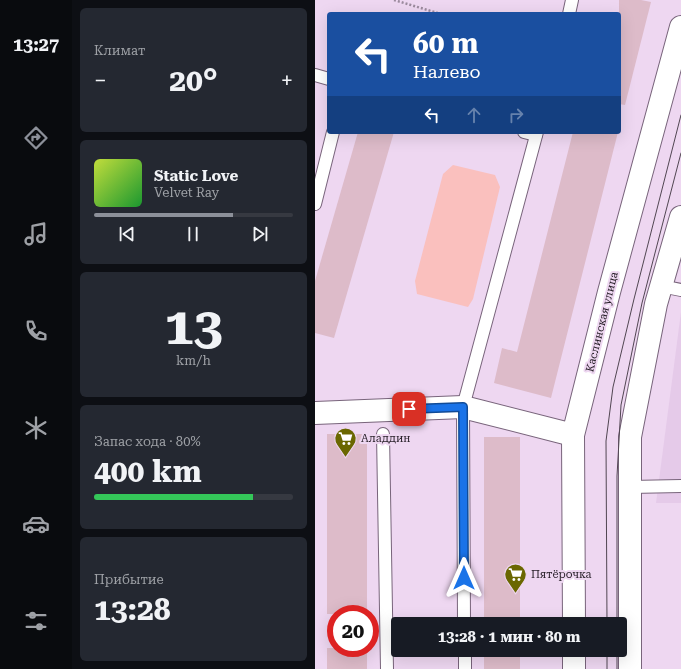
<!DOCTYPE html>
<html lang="ru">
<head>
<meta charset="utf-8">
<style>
	body { margin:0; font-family:"Roboto Serif",serif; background:#242831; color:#f1f3f6; height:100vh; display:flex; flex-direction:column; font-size:15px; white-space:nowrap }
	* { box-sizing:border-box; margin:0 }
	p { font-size:13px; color:#9ea1a6 }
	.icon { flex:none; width:22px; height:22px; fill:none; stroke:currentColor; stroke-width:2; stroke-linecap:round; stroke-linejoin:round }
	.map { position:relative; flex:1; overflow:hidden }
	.details { display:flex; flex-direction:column; gap:8px; padding:8px; background:#0d0f14; width:243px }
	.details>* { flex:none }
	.top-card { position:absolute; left:12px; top:12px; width:294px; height:122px; border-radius:4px; box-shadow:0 4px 16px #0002; background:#1a4fa0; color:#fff; overflow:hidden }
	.speed { position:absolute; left:12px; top:605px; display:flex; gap:8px; font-size:20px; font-weight:700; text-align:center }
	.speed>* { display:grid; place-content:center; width:52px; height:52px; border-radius:50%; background:#171b24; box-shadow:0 4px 16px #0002; line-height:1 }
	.speed .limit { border:6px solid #d22; background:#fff; color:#111 }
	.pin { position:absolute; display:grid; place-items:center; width:34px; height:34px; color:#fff; margin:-17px; border-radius:8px; box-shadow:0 2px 6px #0006 }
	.me { position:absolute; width:44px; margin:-22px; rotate:0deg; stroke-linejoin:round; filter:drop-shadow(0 0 3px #0008) }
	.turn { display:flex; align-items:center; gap:14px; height:84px; padding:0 20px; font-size:18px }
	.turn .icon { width:52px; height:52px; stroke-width:2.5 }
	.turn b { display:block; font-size:28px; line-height:34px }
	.lanes { display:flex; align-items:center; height:38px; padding:0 20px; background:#0003; justify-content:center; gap:20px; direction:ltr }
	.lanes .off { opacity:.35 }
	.big { font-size:30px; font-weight:700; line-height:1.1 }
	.details .card { flex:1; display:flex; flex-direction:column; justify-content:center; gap:6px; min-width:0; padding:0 14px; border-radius:6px; background:#242831 }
	.details .dial { align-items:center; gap:0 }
	.dial b { font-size:52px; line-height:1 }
	.song { display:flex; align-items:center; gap:12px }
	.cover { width:48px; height:48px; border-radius:6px; background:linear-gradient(135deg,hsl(70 70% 55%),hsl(130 70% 35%)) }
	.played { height:4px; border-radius:2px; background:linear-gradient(90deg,#8c9099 70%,#363941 70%) }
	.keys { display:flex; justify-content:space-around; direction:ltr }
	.heat { display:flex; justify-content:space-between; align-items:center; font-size:22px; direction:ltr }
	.charge { height:6px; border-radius:3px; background:linear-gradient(90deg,#34c759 80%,#363941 0) }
	.trip { position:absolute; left:76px; top:617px; width:236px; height:40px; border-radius:4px; background:#171b24; box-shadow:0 4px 16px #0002; font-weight:700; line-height:40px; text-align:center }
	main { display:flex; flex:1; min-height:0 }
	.tab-bar { display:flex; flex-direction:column; width:72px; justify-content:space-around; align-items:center; background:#090b0e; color:#9ea1a6 }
	.tab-bar .icon { width:28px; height:28px }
	.tab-bar .selected { color:#8c9099 }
	.tab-bar b { font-size:18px; color:#f1f3f6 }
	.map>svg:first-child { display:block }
	.built { fill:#e5cae9 }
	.green { fill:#fac0be }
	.building { fill:#ddbbc9 }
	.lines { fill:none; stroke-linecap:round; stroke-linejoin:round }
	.lane-casing { stroke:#78647b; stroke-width:14 }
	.street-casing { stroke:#78647b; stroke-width:24 }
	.secondary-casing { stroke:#78647b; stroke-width:24 }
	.path { stroke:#9c8b9e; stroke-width:2.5; stroke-dasharray:2 2; stroke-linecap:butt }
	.lane { stroke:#fff; stroke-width:12 }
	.street { stroke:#fff; stroke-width:22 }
	.secondary { stroke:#fff; stroke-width:22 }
	.tram { stroke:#514652; stroke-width:1 }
	.route-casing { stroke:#114b97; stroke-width:10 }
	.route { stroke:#1a73e8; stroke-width:7 }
	.labels { text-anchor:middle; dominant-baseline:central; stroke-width:4; stroke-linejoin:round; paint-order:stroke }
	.street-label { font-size:11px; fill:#29212a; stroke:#eed7f1 }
	.poi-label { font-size:11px; fill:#29212a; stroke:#eed7f1; text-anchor:start }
</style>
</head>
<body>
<main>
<nav class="tab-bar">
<b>13:27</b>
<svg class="icon selected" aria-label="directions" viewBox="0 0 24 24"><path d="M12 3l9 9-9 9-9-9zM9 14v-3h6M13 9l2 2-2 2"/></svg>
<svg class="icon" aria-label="music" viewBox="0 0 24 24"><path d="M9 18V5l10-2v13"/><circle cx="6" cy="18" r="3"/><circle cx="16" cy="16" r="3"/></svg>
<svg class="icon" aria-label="phone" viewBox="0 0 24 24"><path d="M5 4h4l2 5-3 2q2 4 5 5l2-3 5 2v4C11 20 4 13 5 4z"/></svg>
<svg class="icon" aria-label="climate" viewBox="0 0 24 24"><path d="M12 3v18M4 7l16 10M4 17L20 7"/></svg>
<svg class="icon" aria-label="car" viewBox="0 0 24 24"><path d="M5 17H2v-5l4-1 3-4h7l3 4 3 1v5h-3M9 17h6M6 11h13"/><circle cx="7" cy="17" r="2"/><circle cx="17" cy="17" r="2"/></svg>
<svg class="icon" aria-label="filters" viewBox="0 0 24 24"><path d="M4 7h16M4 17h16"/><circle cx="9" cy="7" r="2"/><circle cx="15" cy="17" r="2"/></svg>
</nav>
<section class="details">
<div class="card"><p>Климат</p>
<div class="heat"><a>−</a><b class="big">20°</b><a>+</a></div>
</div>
<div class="card">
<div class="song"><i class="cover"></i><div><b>Static Love</b><p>Velvet Ray</p></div></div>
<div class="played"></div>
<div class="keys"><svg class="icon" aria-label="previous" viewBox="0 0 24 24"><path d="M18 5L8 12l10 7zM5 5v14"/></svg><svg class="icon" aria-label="pause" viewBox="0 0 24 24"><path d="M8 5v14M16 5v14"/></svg><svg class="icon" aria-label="next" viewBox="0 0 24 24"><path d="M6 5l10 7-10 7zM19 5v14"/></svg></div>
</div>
<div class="card dial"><b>13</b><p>km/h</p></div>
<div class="card"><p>Запас хода · 80%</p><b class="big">400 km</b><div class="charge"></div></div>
<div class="card"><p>Прибытие</p><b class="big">13:28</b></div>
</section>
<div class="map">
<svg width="366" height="669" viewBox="0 0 366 669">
	<rect width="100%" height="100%" fill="#eed7f1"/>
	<path class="built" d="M366,312V503H341Z"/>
	<path class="green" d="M138,165L180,175L185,187L158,299L153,307L102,294L100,281L128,174Z"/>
	<g class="building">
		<path d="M304,0H326L336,2L310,105L304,104Z"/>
		<path d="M43,132H79L19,338L0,333V281Z"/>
		<path d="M258,132H303L236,398L179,383L187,348L202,352Z"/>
		<rect x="12" y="434" width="40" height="180"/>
		<rect x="169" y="437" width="36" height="187"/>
		<rect x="12" y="648" width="40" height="21"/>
		<rect x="169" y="650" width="36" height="19"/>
	</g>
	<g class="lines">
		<defs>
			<g id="lane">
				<path d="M254,14L257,0"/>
				<path d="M0,75L14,79"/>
				<path d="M209,132L221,135"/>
				<path d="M0,204L18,132"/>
				<path d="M346,286L366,290"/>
				<path d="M68,434L72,669"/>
				<path d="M315,487L366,486"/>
				<path d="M149,624L148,407L222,132"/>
				<path d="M150,650V669"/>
			</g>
			<path id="street" d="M0,413L148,407L258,435"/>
			<g id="secondary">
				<path d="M259,624L258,435L294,292L366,27"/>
				<path d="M259,650V669"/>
				<path d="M315,669V437L341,304L366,217"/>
			</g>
		</defs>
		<use href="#lane" class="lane-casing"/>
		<use href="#street" class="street-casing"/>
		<use href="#secondary" class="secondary-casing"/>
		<path class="path" d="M79,0L126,14"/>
		<use href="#lane" class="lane"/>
		<use href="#street" class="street"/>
		<use href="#secondary" class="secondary"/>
		<g class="tram">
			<path d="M292,624L291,441L298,387L319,299L366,115"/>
			<path d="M302,624V476L306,405L327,303L366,153"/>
			<path d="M292,650V669"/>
			<path d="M302,669V650"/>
		</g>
	</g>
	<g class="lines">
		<defs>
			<path id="route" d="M94,409L148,407L149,578"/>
		</defs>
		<use href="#route" class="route-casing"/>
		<use href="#route" class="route"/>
	</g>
	<defs>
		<symbol id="supermarket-pin" viewBox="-11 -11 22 30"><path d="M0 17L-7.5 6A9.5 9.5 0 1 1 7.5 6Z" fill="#6a6700" stroke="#eed7f1"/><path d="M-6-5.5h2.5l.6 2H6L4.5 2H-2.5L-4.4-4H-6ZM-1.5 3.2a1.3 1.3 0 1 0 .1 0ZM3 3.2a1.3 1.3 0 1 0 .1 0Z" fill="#fff"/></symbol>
	</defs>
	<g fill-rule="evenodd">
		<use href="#supermarket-pin" x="18" y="426" width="25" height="34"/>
		<use href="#supermarket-pin" x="188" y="562" width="25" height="34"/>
	</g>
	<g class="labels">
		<g class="street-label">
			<text transform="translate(287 322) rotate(-76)">Каслинская улица</text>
		</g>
		<g class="poi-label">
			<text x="46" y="438">Аладдин</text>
			<text x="216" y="574">Пятёрочка</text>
		</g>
	</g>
</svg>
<div class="speed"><div class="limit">20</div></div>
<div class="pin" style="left:94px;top:409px;background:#d93025"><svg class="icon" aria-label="arrive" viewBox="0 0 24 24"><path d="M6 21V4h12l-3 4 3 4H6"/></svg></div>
<svg class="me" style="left:149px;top:578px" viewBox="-20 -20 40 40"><path d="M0-17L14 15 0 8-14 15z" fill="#1a73e8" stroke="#fff" stroke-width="4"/></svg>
<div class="trip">13:28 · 1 мин · 80 m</div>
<div class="top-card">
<div class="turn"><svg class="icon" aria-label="left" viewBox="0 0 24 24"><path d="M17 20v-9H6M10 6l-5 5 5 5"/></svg><div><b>60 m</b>Налево</div></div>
<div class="lanes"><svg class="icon" aria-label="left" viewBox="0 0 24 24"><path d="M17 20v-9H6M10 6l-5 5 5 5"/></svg><svg class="icon off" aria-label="ahead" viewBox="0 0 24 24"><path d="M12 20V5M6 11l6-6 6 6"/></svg><svg class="icon off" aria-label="right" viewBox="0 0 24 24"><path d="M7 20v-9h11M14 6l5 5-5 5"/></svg></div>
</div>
</div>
</main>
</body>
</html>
